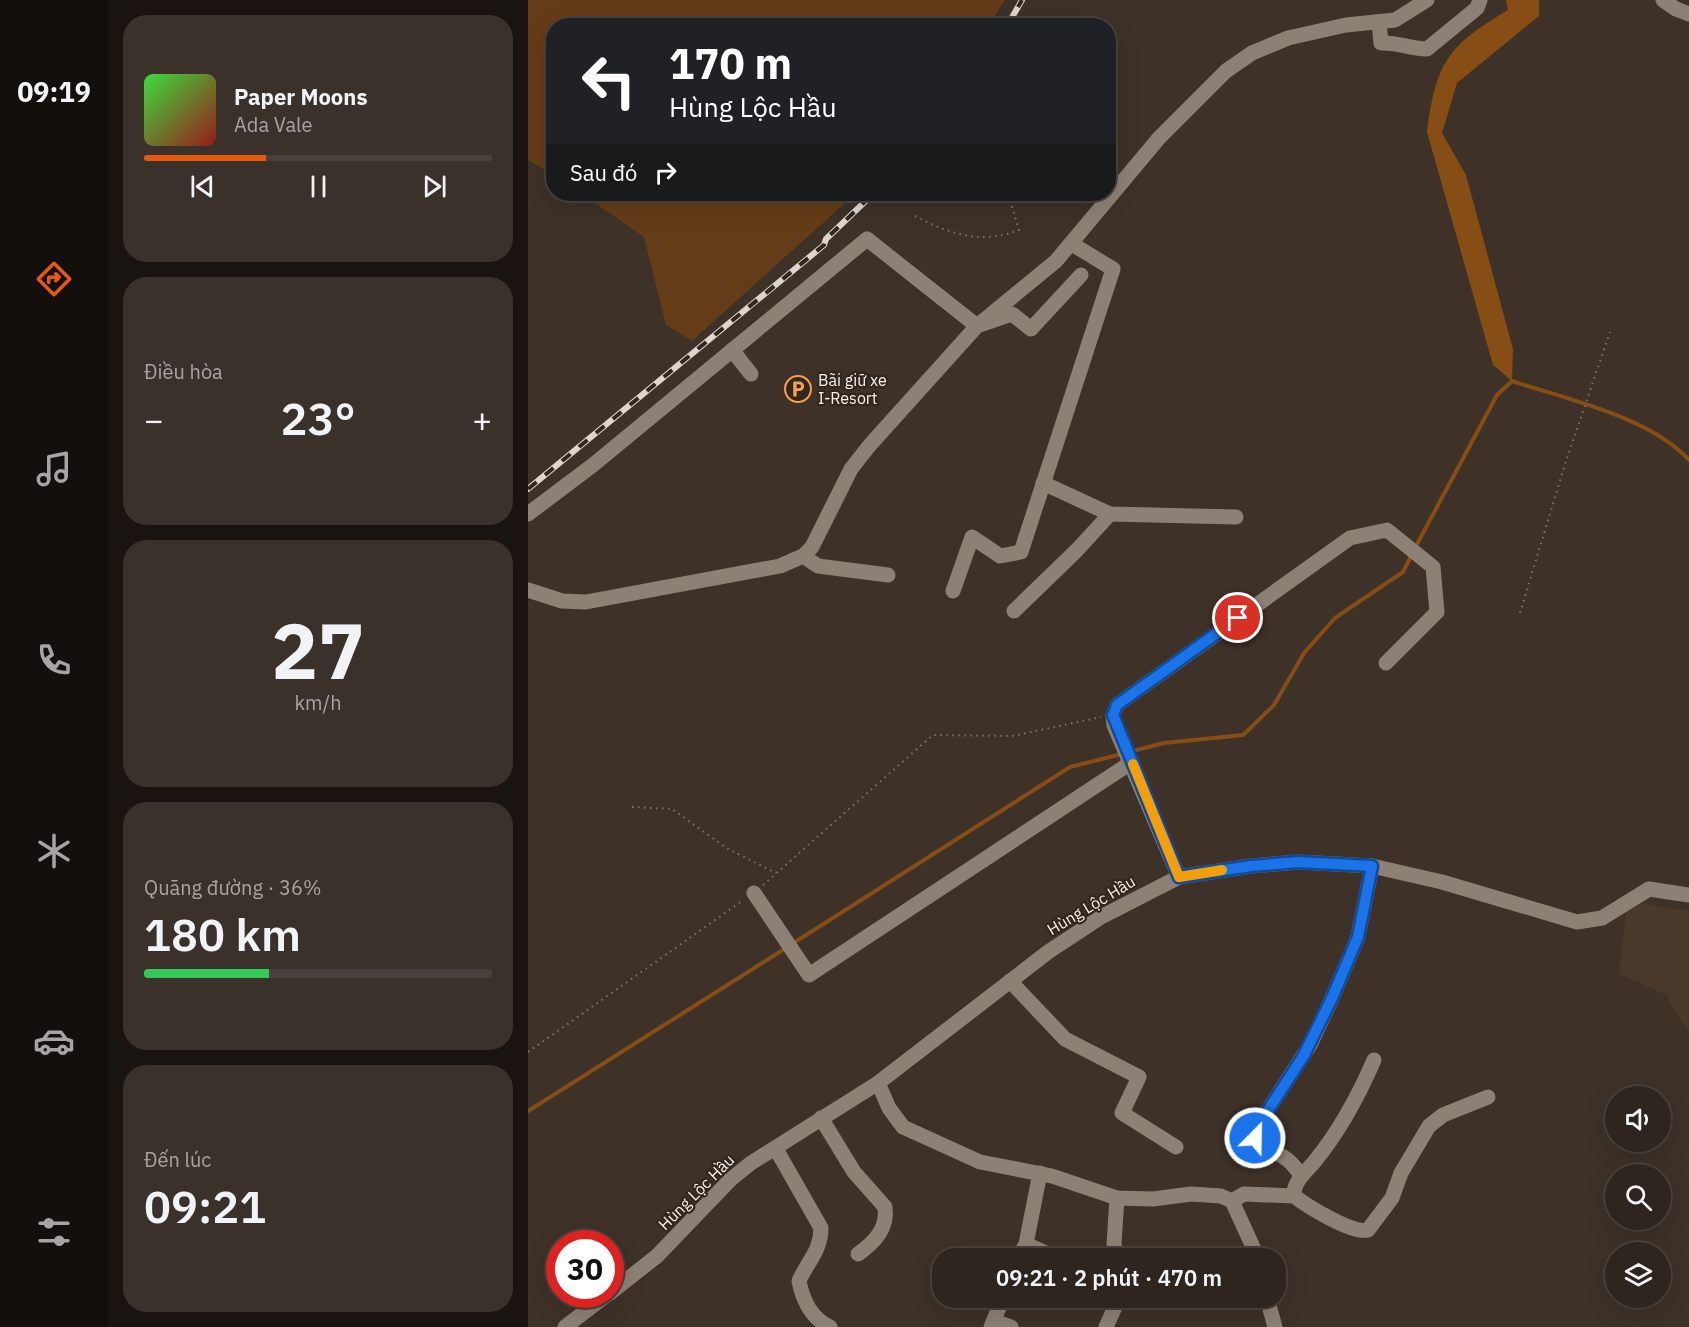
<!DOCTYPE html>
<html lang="vi">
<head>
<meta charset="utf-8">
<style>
	body { margin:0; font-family:"IBM Plex Sans",sans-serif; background:#3a312b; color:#f1f3f6; height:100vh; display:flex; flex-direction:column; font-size:22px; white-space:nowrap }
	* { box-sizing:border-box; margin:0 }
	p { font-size:20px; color:#a7a5a4 }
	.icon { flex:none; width:33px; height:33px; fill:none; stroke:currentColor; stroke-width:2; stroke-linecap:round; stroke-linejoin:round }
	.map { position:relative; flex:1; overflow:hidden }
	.panel { display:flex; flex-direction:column; gap:15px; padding:15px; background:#191410; width:420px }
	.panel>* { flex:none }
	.top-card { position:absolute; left:18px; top:18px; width:570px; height:183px; border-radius:24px; box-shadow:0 6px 24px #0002,0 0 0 2px #49423c; background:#202124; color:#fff; overflow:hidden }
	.tools { position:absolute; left:1077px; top:1086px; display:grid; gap:12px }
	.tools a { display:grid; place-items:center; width:66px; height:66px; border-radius:50%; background:#2e251e; box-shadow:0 6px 24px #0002,0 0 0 2px #49423c; font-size:30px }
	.speed { position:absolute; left:18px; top:1230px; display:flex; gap:12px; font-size:30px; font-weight:700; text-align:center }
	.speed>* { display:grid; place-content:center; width:78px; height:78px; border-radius:50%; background:#2e251e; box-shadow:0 6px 24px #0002,0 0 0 2px #49423c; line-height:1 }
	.speed .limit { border:9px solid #d22; background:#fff; color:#111 }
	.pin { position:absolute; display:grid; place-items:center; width:51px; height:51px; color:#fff; margin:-26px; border:3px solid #fff; border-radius:50%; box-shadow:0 2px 6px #0007 }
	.me { position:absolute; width:66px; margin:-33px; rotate:23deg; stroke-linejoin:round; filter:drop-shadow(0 0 4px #0008) }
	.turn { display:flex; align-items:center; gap:21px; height:126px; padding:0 24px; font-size:27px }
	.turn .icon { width:78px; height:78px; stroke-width:2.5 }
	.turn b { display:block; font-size:42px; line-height:51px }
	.then { display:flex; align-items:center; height:57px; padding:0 24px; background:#0003; gap:12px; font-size:22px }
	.big { font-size:45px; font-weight:600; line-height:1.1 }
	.panel .tile { flex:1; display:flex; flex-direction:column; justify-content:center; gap:9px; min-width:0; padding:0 21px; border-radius:24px; background:#3a312b }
	.panel .dial { align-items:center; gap:0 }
	.dial b { font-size:78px; line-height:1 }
	.song { display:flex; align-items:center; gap:18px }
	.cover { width:72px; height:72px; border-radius:9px; background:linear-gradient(135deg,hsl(120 70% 55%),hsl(0 70% 35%)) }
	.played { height:6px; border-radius:3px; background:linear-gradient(90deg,#ea580c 35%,#49423c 35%) }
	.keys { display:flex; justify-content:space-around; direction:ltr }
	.heat { display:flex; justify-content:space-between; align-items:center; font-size:33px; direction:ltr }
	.charge { height:9px; border-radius:4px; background:linear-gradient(90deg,#34c759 36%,#49423c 0) }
	.trip { position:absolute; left:404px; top:1248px; width:354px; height:60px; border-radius:24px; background:#2e251e; box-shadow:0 6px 24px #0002,0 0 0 2px #49423c; font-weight:600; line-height:60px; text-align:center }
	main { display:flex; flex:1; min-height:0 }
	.menu { display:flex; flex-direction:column; width:108px; justify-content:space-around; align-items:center; background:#120f0c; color:#a7a5a4 }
	.menu .icon { width:42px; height:42px }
	.menu .active { color:#ea580c }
	.menu b { font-size:27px; color:#f1f3f6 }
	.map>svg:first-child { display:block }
	.built { fill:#4a392b }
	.green { fill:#643c18 }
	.water { fill:#864e14 }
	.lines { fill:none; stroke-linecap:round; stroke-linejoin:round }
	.stream { stroke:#864e14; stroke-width:4 }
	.path { stroke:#81766e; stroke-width:2; stroke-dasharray:1.5 4.5; stroke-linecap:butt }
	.minor { stroke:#8d8075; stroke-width:15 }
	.rail-casing { stroke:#ded5cf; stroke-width:6 }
	.rail { stroke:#32271e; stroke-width:4; stroke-dasharray:11; stroke-linecap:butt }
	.route-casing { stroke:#114b97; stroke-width:15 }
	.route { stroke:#1a73e8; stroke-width:10 }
	.slow { stroke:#f59e0b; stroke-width:10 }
	.labels { text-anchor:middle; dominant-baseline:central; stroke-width:4.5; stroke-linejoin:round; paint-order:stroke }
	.poi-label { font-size:16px; fill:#f8f0ea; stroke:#32271e; text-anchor:start }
	.street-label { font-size:16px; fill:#f8f0ea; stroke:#32271e }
</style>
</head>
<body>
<main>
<nav class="menu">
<b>09:19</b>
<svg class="icon active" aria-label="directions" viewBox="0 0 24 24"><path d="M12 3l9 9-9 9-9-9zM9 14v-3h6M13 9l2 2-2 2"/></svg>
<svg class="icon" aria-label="music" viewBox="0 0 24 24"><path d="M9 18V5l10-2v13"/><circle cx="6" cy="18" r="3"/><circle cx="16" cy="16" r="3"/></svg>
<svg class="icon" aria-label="phone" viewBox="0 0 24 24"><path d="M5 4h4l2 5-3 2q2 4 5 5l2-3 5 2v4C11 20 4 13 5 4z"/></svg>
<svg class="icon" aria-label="climate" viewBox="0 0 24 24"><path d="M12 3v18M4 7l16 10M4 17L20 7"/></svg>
<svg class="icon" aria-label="car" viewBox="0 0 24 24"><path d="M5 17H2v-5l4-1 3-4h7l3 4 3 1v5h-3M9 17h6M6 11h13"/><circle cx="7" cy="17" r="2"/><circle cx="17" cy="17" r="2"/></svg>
<svg class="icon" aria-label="filters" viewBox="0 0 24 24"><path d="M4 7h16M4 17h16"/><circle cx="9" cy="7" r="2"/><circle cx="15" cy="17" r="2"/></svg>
</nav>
<section class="panel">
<div class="tile">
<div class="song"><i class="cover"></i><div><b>Paper Moons</b><p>Ada Vale</p></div></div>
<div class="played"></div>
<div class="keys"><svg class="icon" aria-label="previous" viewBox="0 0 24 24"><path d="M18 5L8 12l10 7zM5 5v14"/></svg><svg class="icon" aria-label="pause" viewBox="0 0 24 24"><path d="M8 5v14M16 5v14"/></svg><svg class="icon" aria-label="next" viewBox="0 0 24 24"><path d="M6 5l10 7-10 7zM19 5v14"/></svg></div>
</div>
<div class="tile"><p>Điều hòa</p>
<div class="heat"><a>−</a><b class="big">23°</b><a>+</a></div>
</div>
<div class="tile dial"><b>27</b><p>km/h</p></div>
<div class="tile"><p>Quãng đường · 36%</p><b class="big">180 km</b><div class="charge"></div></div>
<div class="tile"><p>Đến lúc</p><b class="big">09:21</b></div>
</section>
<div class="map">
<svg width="1161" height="1327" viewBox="0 0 1161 1327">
	<rect width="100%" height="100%" fill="#3d3128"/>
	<path class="built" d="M1114,903L1161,911V1033L1137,994L1091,974L1098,913Z"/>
	<g class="green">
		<path d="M0,0H477L461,25L26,26L25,175L0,160Z"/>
		<path d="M54,194H327L164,341L138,325L116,237Z"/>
	</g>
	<path class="water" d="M978,0H1011V16L929,83L914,133L938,175L985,349L984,381L965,365L899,132C908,63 919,46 980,10Z"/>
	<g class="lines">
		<g class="stream">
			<path d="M984,381C1038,399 1122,417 1161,460"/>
			<path d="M887,548L969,395L984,381"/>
			<path d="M601,752L636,743L715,735L746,705L776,653L807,618L875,572L884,554"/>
			<path d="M264,944L542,767L594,754"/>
			<path d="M0,1111L258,948"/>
		</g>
		<g class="path">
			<path d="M387,216C421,234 454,245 491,230L480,194"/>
			<path d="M992,613L1037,464L1082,332"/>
			<path d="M104,807L144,809L200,849L248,873"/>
			<path d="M235,885L405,735L484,736L573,717"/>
			<path d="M0,1052L214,901"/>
		</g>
		<g class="minor">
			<path d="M1135,0L1148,9L1161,14"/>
			<path d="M851,22L853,43C869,42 883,49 899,49L949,8L952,0"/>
			<path d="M204,350L223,374"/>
			<path d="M515,483L582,514L708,517"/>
			<path d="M0,514L65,465L339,239L449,326L484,314L503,329L553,275"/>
			<path d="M275,556L290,566L360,575"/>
			<path d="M0,590L34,601L58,602L252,566L275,556L284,547L323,469L341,446L449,326L528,261L631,138L698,71L724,53L760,38L818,25L867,20L899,0"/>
			<path d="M425,591L444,537L472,556L493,552L585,269L544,244"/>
			<path d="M486,611L549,550L582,514"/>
			<path d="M651,877L586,725L585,715L589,705L822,538L859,530L905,567L909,612L858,663"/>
			<path d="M226,893L281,975L604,762"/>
			<path d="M482,981L537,1039L611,1077L594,1113L648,1147"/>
			<path d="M846,1060C830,1097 813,1129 787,1161C779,1171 765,1181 766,1196C779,1206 824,1234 840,1230L864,1198L873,1173L901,1126L915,1115L960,1097"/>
			<path d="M350,1083L361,1108L375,1127L452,1162L524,1176L589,1198L625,1199L663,1194L693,1196L704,1201L730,1258"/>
			<path d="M293,1118L326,1172L357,1207C360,1228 347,1242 330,1254"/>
			<path d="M248,1149L293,1228C293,1251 279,1262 271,1281C275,1301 283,1318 302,1327"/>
			<path d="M773,1175C768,1169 764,1162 757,1158C745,1149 728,1149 726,1132L782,1045L804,998L830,937L844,866"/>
			<path d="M704,1201L716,1194L766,1196"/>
			<path d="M498,1244L529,1258"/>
			<path d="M490,1258L498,1244L512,1173"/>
			<path d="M589,1258L586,1244L589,1198"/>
			<path d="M82,1293L129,1256L202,1180L223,1163L350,1083L520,952L573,917L651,877L723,866L770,862L844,866L914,882L1049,922L1074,918L1121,889L1161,895"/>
			<path d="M739,1298L747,1327"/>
			<path d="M466,1321L483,1327"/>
			<path d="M37,1327L80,1294"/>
			<path d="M463,1327L475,1298"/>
			<path d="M578,1327L591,1298"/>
		</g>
		<defs>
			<g id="rail">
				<path d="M479,26L494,0"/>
				<path d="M0,489L296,245L298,239L345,194"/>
			</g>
		</defs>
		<use href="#rail" class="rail-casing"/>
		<use href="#rail" class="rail"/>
	</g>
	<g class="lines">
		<defs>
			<path id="route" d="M710,618L589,705L585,715L651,877L723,866L770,862L844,866L830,937L804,998L776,1055L726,1132L727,1138"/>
		</defs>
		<use href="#route" class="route-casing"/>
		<use href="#route" class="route"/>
		<path class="slow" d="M605,764L651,877L694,870"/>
	</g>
	<defs>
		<symbol id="parking-ring" viewBox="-11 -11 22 22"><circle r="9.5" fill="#32271e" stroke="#f99f4d" stroke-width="1.5"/><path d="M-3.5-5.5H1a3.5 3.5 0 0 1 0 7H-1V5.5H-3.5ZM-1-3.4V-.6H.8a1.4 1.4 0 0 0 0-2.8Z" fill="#f99f4d"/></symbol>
	</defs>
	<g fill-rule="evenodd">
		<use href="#parking-ring" x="255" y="374" width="30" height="30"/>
	</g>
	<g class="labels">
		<g class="poi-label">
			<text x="290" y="380">Bãi giữ xe<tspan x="290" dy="18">I-Resort</tspan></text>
		</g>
		<g class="street-label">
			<text transform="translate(563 905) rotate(-31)">Hùng Lộc Hầu</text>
			<text transform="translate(168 1192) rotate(-45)">Hùng Lộc Hầu</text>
		</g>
	</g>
</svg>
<div class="tools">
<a><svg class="icon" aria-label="sound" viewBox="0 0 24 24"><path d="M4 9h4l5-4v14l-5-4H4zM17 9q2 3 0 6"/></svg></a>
<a><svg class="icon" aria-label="search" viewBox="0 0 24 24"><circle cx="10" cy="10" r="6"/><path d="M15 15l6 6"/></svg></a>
<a><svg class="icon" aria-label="layers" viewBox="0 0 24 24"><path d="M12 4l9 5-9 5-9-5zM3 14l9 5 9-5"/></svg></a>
</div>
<div class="speed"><div class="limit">30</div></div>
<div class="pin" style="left:710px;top:618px;background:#d93025"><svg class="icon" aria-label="arrive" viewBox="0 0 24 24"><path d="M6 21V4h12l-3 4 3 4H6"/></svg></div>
<svg class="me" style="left:727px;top:1138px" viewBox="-20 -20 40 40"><circle r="17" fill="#1a73e8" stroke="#fff" stroke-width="3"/><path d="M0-11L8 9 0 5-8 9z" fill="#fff"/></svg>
<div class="trip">09:21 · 2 phút · 470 m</div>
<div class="top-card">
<div class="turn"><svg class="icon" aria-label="left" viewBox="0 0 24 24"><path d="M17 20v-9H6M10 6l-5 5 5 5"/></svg><div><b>170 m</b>Hùng Lộc Hầu</div></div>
<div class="then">Sau đó<svg class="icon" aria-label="right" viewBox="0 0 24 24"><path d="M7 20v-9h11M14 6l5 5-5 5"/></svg></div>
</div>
</div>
</main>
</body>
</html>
